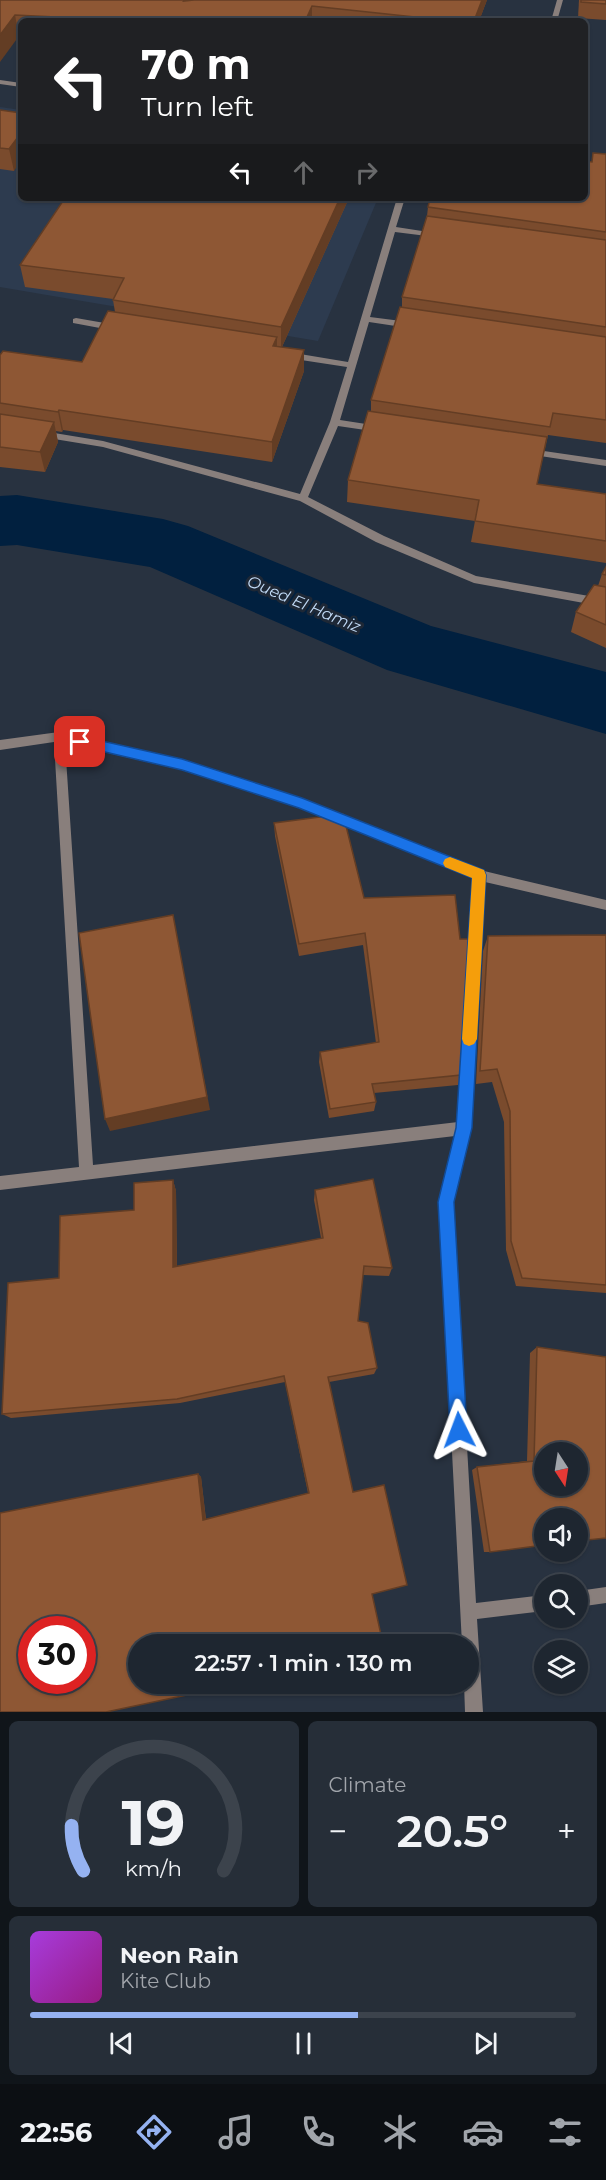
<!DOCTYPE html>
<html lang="en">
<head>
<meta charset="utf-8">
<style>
	body { margin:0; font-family:Montserrat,sans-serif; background:#262e38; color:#f1f3f6; height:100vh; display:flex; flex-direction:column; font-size:22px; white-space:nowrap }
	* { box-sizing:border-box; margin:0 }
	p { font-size:20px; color:#a1a5ab }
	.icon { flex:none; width:33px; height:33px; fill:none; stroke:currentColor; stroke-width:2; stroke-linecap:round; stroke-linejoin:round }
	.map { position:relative; height:1712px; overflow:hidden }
	.drawer { display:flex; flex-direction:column; gap:9px; padding:9px; background:#10151a; flex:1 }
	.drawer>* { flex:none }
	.banner { position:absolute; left:18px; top:18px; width:570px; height:183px; border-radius:9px; box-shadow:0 2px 4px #0004,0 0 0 2px #3c434c; background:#202124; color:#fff; overflow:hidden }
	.needle { width:39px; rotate:168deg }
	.controls { position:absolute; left:534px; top:1442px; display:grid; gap:12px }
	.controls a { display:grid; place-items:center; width:54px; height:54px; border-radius:50%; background:#1e2630; box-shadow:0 2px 4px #0004,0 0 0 2px #3c434c; font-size:30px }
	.speed { position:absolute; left:18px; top:1616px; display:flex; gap:12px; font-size:30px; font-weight:700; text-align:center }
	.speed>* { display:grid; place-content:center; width:78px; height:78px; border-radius:50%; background:#1e2630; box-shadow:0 2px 4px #0004,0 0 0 2px #3c434c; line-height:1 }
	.speed .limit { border:9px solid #d22; background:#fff; color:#111 }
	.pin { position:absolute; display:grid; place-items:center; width:51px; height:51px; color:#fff; margin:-26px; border-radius:12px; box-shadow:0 3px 9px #0006 }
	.me { position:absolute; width:66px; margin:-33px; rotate:357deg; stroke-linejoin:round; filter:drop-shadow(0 0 4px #0008) }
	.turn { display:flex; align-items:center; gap:21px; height:126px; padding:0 24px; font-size:27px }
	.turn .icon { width:78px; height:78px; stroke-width:2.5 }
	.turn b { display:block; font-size:42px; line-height:51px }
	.lanes { display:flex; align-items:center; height:57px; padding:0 24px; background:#0003; justify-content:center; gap:30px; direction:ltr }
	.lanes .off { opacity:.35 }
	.big { font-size:45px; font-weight:600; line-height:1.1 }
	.drawer .tile { flex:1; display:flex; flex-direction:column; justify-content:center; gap:9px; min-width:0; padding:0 21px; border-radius:9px; background:#262e38 }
	.drawer .dial { align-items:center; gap:0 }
	.dial svg { height:156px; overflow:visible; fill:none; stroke:#3c434c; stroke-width:7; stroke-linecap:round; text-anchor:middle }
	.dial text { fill:#f1f3f6; stroke:none }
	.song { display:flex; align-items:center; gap:18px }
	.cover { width:72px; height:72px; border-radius:9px; background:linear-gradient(135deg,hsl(280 70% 55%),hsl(310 70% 35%)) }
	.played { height:6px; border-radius:3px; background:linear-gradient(90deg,#95b2f1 60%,#3c434c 60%) }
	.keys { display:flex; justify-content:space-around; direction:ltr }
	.heat { display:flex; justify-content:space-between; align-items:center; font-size:33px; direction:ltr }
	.drawer .tiles { flex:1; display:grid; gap:9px; grid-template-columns:1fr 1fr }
	.tile:last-child { grid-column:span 2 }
	.trip { position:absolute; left:128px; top:1634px; width:351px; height:60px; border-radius:30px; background:#1e2630; box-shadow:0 2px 4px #0004,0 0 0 2px #3c434c; font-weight:600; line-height:60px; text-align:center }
	.tab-bar { display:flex; height:96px; justify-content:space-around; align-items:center; background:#0c0f13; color:#a1a5ab }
	.tab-bar .icon { width:42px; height:42px }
	.tab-bar .active { color:#95b2f1 }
	.tab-bar b { font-size:27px; color:#f1f3f6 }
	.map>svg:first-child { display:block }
	.built { fill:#2d3b4f }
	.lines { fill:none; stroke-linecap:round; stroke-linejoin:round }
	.river { fill:#01203f; fill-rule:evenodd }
	.street { fill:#897f7c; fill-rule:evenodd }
	.wall { fill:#7a4b2d }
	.shaded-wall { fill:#633d24 }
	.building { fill:#8e5734; stroke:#633d24; stroke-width:1.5; fill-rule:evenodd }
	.route { fill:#1a73e8; stroke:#114b97; stroke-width:1.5 }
	.slow { fill:#f59e0b }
	.labels { text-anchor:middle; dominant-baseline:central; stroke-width:6; stroke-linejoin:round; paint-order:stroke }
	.water-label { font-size:16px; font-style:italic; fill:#c1daf6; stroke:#1e2836 }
</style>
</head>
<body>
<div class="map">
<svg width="606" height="1712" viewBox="0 0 606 1712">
	<rect width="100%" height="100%" fill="#283240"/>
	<path class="built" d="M0,107L21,110V198H378L318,341L0,287Z"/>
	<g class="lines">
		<path class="river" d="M17,495L163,519L188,526L431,626L606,672V734L387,670L150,567L17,545L0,546V496Z"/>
		<g class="street">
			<path d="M557,0H563L557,21H551Z"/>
			<path d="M0,80L21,83V87L0,84Z"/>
			<path d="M397,198H405L396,227L435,233L439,235L435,237L395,232L370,317L409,322L413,325L409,328L369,322L340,420L379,426L384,429L379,432L338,426L308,497L384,536L476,576L606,599V607L474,583L376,542L300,501L103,447L42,437L37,434L42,431L103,441L300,494L330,422L347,367L288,358L284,355L288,352L348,362Z"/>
			<path d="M76,318L116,325L120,328L116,331L73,323V319Z"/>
			<path d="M530,449L606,460V466L527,454L525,452Z"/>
			<path d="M59,732L182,760L306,800L480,870L606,900V910L485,882L471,1128L453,1202L476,1603L544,1595V1611L477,1619L483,1712H465L464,1683H468V1644H462L439,1202L455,1136L0,1190V1176L79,1167L54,742L0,750V740ZM65,743L182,770L299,807L473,878L458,1122L93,1165Z"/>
			<path d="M606,1587V1603L578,1607V1591Z"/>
		</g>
	</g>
	<g class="wall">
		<path d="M0,0H487L479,21H21V36H19Z"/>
		<path d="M579,0H606V20L578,18Z"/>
		<path d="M0,110L21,113L14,171L0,169Z"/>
		<path d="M606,154V443L548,435L537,484L606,494V563L471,542L475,521L347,502L348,480L371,411V400L402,307V297L427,216L428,207L592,162Z"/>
		<path d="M349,198L282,347L304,371L272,462L63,430L62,432L56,431L58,442L45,472L0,467V355L82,362L115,312L113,300V299L25,287L20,265Z"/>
		<path d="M606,567V648L571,632L576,612L598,586L602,574Z"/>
		<path d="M274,823L364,898L461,1075L458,1085L374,1093L376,1102L374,1111L329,1118L319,1062L320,1052L376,1043L363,945L299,956L275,836Z"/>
		<path d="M606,935V1293L516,1286L506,1250L504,1122L492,1082L476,1084L483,951L488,936Z"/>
		<path d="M173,1180L176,1191L177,1267L321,1238L314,1200L315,1190L392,1268L389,1276L363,1275L358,1321L377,1368L374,1374L329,1382L372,1594L261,1683L225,1692L198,1474L201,1477L206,1519L308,1493L285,1382L180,1403L11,1418L2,1414L59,1278L134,1210Z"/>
		<path d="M537,1347L606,1357L490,1552H484L472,1470L477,1467L527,1461L530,1353Z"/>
	</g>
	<g class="shaded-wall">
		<path d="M482,0H487L479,21H474Z"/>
		<path d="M312,6V21H307V17Z"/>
		<path d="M15,15L19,36L0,62V35Z"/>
		<path d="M21,133V161L14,171L9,149Z"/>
		<path d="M340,198H349L281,349V327Z"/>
		<path d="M277,337V358L273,346Z"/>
		<path d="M304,350V371L272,462V442Z"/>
		<path d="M59,410L63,430L62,432L58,412Z"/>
		<path d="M54,422L58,442L45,472L40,452Z"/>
		<path d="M173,915L210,1110L110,1131L105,1119Z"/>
		<path d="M173,1180L176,1191L177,1275L173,1267Z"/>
		<path d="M198,1474L201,1477L206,1521L203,1520Z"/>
	</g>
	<g class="building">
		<path d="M0,0H185L184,1L194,0H482L474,21H433V19L312,6L307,17H303L301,21H94L96,19L15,15L0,35Z"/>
		<path d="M581,0H606V4L581,2Z"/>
		<path d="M0,110L21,113V133L9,149L0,148Z"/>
		<path d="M593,153L606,154V232L428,207L430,198H585V161L592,162Z"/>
		<path d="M65,198H340L281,327L113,300L124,278L20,265Z"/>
		<path d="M427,216L606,240V327L402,297Z"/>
		<path d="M400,307L606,337V420L553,413L550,427L371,400Z"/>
		<path d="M108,311L277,337L273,346L304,350L272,442L59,410L58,412L0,403V355L3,351L82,362Z"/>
		<path d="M368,411L547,437L537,484L606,494V541L475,521L479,500L348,480Z"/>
		<path d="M0,414L54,422L40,452L0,447Z"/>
		<path d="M606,567V575L602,574Z"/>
		<path d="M594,585L606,587V625L576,612Z"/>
		<path d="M343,814L364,898L455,895L460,939H469L461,1075L372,1084L376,1102L330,1109L320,1052L379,1042L365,933L299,944L274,823Z"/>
		<path d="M173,915L207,1097L105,1119L79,933Z"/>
		<path d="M606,935V1285L522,1278L511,1241L510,1111L497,1069L480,1071L488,936Z"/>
		<path d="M373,1179L392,1268L364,1266L358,1321L368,1323L377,1368L328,1377L353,1492L384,1485L407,1585L372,1594L383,1644H138V1683H261L225,1692V1687L106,1712H0V1513L198,1474L203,1520L309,1493L284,1376L177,1399L2,1414L8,1283L59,1278L60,1216L134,1210V1183L173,1180V1267L323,1238L315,1190ZM32,1629H82V1680H32Z"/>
		<path d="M537,1347L606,1357V1538L578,1541V1518H544V1545L490,1552L477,1467L534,1461ZM544,1452H578V1485H544Z"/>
	</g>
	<path class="route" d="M80,736L182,759L302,798L484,870L486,875L472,1128L454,1202L467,1430L465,1436L459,1438L452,1436L450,1430L438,1202L456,1128L472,878L299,808L182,770L75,745L73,742Z"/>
	<path class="slow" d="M450,857L484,870L486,875L477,1039L474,1044L469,1046L464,1044L462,1039L472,878L445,867L443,863L445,859Z"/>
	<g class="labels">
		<g class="water-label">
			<text transform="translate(304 604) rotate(23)">Oued El Hamiz</text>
		</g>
	</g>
</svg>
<div class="controls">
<a><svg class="needle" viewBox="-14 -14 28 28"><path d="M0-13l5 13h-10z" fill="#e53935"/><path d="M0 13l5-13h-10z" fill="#a1a5ab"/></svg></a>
<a><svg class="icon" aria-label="sound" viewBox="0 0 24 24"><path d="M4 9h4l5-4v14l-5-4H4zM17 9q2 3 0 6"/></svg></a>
<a><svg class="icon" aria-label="search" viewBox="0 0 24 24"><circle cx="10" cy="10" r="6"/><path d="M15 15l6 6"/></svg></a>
<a><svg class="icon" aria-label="layers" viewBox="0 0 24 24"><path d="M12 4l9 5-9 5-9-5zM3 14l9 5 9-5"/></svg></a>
</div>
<div class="speed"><div class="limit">30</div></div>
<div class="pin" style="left:80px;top:742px;background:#d93025"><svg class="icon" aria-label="arrive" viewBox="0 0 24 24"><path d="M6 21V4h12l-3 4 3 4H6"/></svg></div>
<svg class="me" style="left:459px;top:1430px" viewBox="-20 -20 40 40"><path d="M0-17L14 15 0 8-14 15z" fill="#1a73e8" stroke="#fff" stroke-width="4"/></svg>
<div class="trip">22:57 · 1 min · 130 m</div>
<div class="banner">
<div class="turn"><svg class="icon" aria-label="left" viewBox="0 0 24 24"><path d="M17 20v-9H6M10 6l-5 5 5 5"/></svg><div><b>70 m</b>Turn left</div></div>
<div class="lanes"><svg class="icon" aria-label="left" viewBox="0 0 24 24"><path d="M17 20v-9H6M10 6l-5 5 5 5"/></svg><svg class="icon off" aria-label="ahead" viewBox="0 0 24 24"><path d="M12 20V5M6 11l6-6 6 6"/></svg><svg class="icon off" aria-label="right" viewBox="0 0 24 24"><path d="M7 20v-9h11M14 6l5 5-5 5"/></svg></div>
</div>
</div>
<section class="drawer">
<div class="tiles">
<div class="tile dial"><svg viewBox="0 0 100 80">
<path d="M14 69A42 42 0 1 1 86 69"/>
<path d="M14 69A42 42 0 0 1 8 46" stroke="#95b2f1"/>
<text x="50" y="56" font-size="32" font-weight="700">19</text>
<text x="50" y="72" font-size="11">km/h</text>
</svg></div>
<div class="tile"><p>Climate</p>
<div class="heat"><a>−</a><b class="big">20.5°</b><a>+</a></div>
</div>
<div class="tile">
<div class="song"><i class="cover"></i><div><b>Neon Rain</b><p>Kite Club</p></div></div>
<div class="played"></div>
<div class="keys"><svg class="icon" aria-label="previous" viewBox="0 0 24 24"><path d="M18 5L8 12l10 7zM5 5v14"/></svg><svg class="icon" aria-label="pause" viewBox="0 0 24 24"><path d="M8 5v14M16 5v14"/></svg><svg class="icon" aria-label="next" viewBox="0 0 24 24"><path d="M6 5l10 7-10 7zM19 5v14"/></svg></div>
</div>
</div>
</section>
<nav class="tab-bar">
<b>22:56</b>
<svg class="icon active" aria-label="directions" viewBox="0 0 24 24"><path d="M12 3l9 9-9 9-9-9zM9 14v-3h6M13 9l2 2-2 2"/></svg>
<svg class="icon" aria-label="music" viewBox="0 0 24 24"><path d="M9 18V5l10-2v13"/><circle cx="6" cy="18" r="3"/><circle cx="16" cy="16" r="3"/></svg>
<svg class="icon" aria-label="phone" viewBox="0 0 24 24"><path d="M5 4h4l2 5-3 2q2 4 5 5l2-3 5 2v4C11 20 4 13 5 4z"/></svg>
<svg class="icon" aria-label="climate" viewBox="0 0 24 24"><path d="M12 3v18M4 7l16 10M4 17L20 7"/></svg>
<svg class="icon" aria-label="car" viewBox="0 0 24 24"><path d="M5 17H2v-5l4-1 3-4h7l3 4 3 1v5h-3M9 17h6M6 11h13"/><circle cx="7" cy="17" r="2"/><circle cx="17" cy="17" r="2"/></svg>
<svg class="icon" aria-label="filters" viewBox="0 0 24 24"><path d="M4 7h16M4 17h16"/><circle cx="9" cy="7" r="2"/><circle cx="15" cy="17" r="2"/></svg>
</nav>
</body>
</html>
